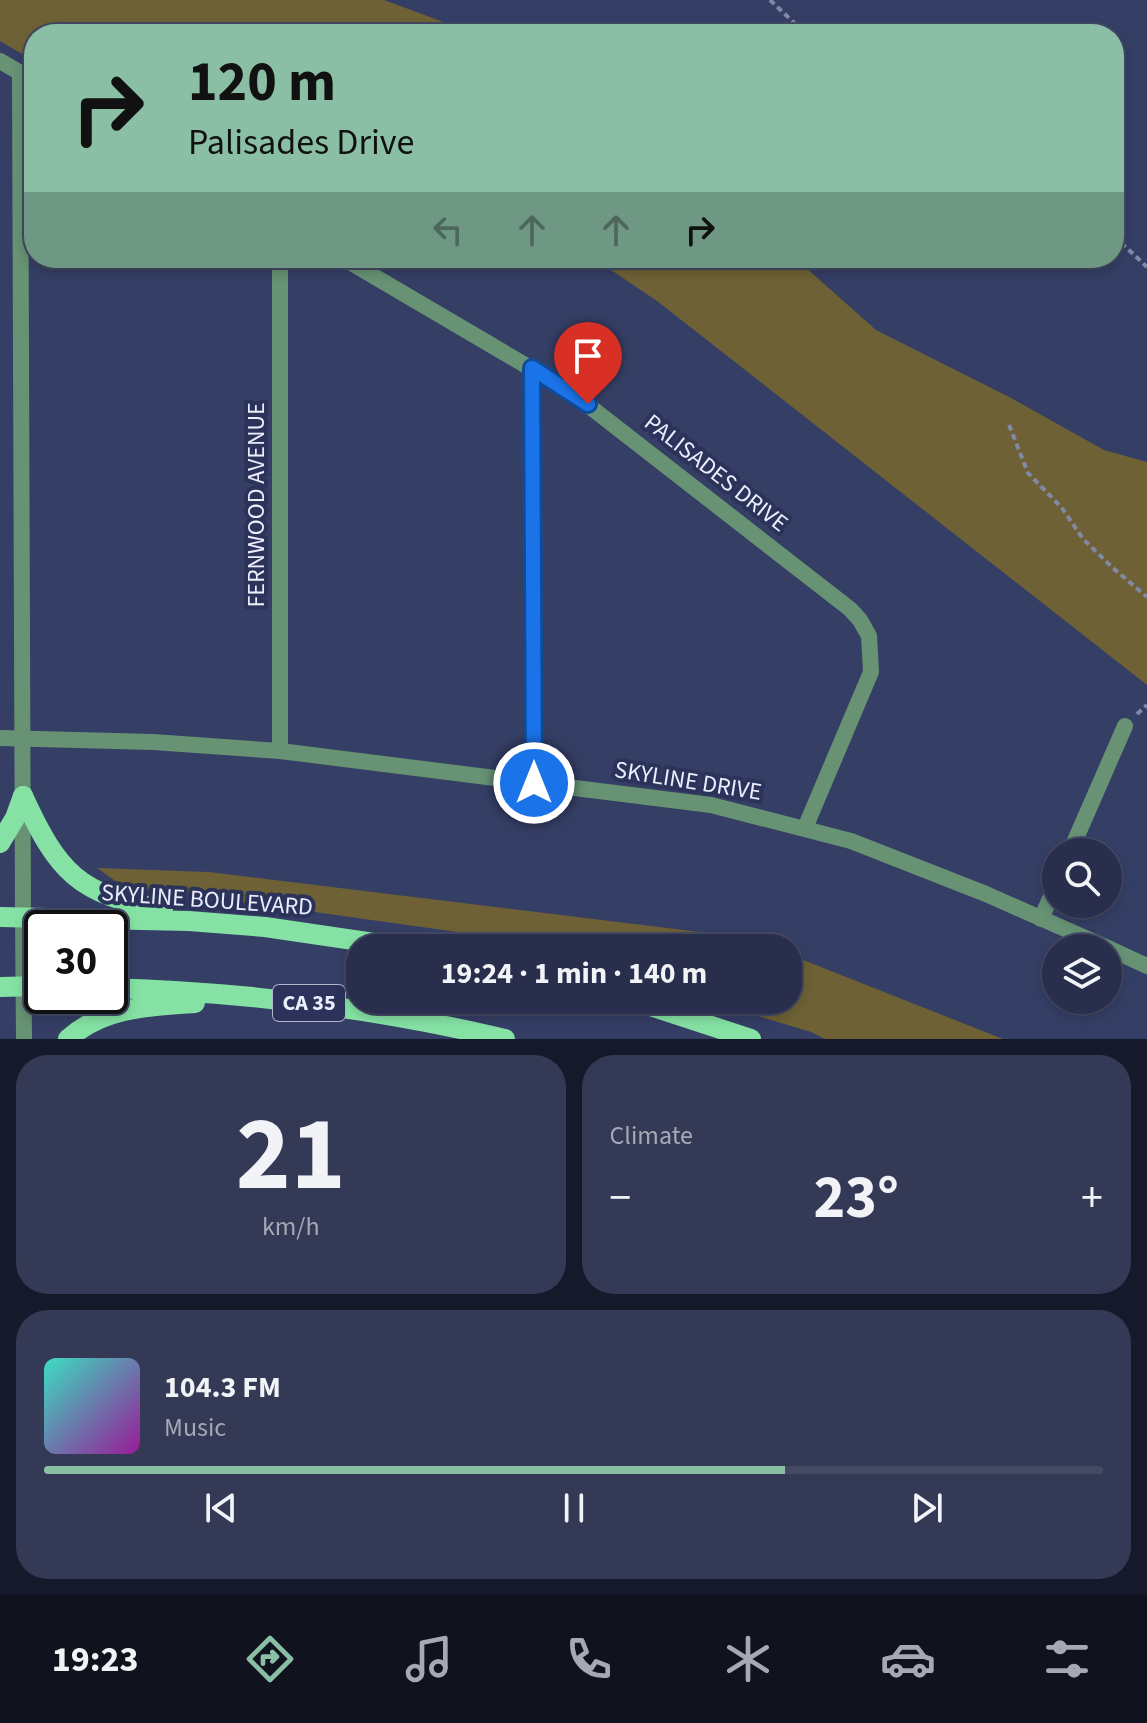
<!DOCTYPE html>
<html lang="en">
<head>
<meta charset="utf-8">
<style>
	body { margin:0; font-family:"Source Sans 3",sans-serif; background:#343a56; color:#f1f3f6; height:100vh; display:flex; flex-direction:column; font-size:30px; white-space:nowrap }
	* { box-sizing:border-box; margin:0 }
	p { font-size:26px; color:#a5a8b5 }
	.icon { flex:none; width:44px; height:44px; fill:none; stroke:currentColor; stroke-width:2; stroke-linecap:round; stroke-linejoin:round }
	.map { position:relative; height:1039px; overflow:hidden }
	.panel { display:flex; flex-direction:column; gap:16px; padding:16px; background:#16192a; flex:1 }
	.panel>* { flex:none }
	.banner { position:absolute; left:24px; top:24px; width:1100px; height:244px; border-radius:32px; box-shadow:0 4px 12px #0003,0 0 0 2px #444a64; background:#8abfa5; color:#111; overflow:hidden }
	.controls { position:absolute; left:1042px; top:838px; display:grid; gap:16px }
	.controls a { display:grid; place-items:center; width:80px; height:80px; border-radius:50%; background:#282e4c; box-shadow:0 4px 12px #0003,0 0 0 2px #444a64; font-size:40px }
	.speed { position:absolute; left:24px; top:910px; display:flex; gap:16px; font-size:40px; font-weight:700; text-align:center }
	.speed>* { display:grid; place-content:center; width:104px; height:104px; border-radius:50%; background:#282e4c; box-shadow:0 4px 12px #0003,0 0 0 2px #444a64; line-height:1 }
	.speed .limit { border:4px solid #111; border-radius:12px; background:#fff; color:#111 }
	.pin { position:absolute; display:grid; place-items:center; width:68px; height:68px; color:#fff; margin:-82px -34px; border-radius:50% 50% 50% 0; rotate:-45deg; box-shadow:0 0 8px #0007 }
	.pin .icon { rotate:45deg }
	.me { position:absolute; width:88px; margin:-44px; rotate:0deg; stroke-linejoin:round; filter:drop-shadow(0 0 6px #0008) }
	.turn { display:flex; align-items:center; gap:28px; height:168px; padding:0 32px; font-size:36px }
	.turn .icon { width:104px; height:104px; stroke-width:2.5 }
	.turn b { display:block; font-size:56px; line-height:68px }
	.lanes { display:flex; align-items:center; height:76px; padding:0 32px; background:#0003; justify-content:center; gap:40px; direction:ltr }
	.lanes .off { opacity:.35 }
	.big { font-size:60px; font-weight:700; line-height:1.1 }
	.panel .tile { flex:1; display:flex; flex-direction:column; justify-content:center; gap:12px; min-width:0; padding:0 28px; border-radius:32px; background:#343a56 }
	.panel .dial { align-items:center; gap:0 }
	.dial b { font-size:104px; line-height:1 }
	.song { display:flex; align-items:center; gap:24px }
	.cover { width:96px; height:96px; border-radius:12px; background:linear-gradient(135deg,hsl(170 70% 55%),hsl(300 70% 35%)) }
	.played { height:8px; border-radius:4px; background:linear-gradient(90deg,#8abfa5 70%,#444a64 70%) }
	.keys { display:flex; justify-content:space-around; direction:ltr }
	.heat { display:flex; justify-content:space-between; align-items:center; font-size:44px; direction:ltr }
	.panel .tiles { flex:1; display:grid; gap:16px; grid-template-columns:1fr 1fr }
	.tile:last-child { grid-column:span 2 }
	.trip { position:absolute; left:346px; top:934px; width:456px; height:80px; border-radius:32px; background:#282e4c; box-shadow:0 4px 12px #0003,0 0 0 2px #444a64; font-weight:700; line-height:80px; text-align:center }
	.tabs { display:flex; height:128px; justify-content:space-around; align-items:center; background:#10121e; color:#a5a8b5 }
	.tabs .icon { width:56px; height:56px }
	.tabs .on { color:#8abfa5 }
	.tabs b { font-size:36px; color:#f1f3f6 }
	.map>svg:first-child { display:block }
	.green { fill:#6e6135 }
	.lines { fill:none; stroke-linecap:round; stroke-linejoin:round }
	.path { stroke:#8289a6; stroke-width:4; stroke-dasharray:6 4; stroke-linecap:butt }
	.minor { stroke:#679274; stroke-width:16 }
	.tertiary { stroke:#679274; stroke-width:16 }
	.primary { stroke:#85e2a4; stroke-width:20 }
	.route-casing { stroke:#114b97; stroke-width:20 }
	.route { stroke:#1a73e8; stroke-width:14 }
	.labels { text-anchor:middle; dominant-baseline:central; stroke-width:8; stroke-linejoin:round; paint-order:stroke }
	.shield { fill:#2c335a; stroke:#b0b5cb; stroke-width:2 }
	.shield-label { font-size:22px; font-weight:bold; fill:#e9edfc }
	.street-label { font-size:24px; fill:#e9edfc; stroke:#2c335a }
</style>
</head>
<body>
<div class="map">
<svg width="1147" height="1039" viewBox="0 0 1147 1039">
	<rect width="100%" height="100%" fill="#353e65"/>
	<g class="green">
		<path d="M0,0H384L476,34H34V61L0,41Z"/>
		<path d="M593,258H795L876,330L1011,398L1104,450L1147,462V685L657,301Z"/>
		<path d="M97,868L209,872L716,934L769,948H519L457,932L121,885Z"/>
		<path d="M788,954L1003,1039H825L811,1032L705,1000H788Z"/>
	</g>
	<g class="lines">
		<g class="path">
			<path d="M770,0L806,34"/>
			<path d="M1114,236L1147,267"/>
			<path d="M1009,425L1028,473L1062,508L1083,539L1113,568L1147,597"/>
			<path d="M1137,714L1147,705"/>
		</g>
		<g class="minor">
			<path d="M0,61L34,81"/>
			<path d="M20,72L23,917"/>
			<path d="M343,258L571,392L850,609L860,620L869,636L871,672L805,828"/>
			<path d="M532,368L534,783"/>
			<path d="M0,738L153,742L280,751L711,805L851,841L986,894L1108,948"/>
			<path d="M280,751V258"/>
			<path d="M1070,852L1125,726"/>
			<path d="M1041,919L1056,885"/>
			<path d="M1108,948L1147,966"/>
		</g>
		<path class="tertiary" d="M23,917L24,1039"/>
		<g class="primary">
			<path d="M23,796C58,872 78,895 163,909"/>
			<path d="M0,843L15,818L23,796"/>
			<path d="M0,917L189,921L265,927L408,948"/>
			<path d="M0,987L42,986"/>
			<path d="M110,988C243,992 375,1008 505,1039"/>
			<path d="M632,1000L751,1039"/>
			<path d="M68,1039C103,1007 150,1006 195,1003"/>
		</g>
	</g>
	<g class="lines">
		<defs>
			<path id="route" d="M534,783L532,368L588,404"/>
		</defs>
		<use href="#route" class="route-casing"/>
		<use href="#route" class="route"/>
	</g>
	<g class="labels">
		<rect class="shield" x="273" y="985" width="72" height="36" rx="6"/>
		<g class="shield-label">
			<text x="309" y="1003">CA 35</text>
		</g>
		<g class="street-label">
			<text transform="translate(716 473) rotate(38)">PALISADES DRIVE</text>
			<text transform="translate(256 505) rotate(-90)">FERNWOOD AVENUE</text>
			<text transform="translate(688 781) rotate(9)">SKYLINE DRIVE</text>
			<text transform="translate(207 900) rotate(4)">SKYLINE BOULEVARD</text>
		</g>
	</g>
</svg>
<div class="controls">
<a><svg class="icon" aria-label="search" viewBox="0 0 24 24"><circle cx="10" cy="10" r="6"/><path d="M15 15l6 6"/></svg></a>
<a><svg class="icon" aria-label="layers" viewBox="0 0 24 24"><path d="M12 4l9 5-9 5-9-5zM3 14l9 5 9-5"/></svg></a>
</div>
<div class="speed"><div class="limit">30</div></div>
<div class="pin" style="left:588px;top:404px;background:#d93025"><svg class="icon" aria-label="arrive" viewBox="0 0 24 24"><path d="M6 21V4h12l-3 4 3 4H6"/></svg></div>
<svg class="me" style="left:534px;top:783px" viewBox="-20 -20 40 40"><circle r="17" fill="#1a73e8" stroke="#fff" stroke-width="3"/><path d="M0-11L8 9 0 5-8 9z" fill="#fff"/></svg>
<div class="trip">19:24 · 1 min · 140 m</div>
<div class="banner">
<div class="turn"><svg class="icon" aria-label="right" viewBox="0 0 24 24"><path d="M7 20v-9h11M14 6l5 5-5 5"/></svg><div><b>120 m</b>Palisades Drive</div></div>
<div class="lanes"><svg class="icon off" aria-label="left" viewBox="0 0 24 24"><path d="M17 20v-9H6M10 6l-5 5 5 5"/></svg><svg class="icon off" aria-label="ahead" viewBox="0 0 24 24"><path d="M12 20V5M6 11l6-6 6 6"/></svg><svg class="icon off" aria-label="ahead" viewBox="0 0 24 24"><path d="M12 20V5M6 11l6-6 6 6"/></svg><svg class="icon" aria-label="right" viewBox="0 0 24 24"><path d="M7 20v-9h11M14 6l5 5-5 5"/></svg></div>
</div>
</div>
<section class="panel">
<div class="tiles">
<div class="tile dial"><b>21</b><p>km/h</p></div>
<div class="tile"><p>Climate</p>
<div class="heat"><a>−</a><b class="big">23°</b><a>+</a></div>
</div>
<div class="tile">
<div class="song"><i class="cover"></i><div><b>104.3 FM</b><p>Music</p></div></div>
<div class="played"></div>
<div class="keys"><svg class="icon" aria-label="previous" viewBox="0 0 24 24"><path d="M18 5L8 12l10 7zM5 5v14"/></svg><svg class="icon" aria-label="pause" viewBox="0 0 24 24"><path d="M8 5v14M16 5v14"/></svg><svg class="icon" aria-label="next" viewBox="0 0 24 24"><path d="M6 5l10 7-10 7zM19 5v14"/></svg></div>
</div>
</div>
</section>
<nav class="tabs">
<b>19:23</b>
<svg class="icon on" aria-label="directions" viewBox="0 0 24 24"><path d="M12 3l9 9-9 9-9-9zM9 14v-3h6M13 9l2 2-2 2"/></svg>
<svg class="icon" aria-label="music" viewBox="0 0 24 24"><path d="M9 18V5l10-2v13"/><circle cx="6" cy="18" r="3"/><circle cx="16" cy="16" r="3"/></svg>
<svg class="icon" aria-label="phone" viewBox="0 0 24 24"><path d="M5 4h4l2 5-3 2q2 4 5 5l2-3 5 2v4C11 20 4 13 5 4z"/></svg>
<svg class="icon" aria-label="climate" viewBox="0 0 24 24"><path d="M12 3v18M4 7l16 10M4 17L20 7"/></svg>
<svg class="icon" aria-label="car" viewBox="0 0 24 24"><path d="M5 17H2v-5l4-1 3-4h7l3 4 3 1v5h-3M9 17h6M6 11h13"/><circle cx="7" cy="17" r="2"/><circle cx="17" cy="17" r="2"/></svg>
<svg class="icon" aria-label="filters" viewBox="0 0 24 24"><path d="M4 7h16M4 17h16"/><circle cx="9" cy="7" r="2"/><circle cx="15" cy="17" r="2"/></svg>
</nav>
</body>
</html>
